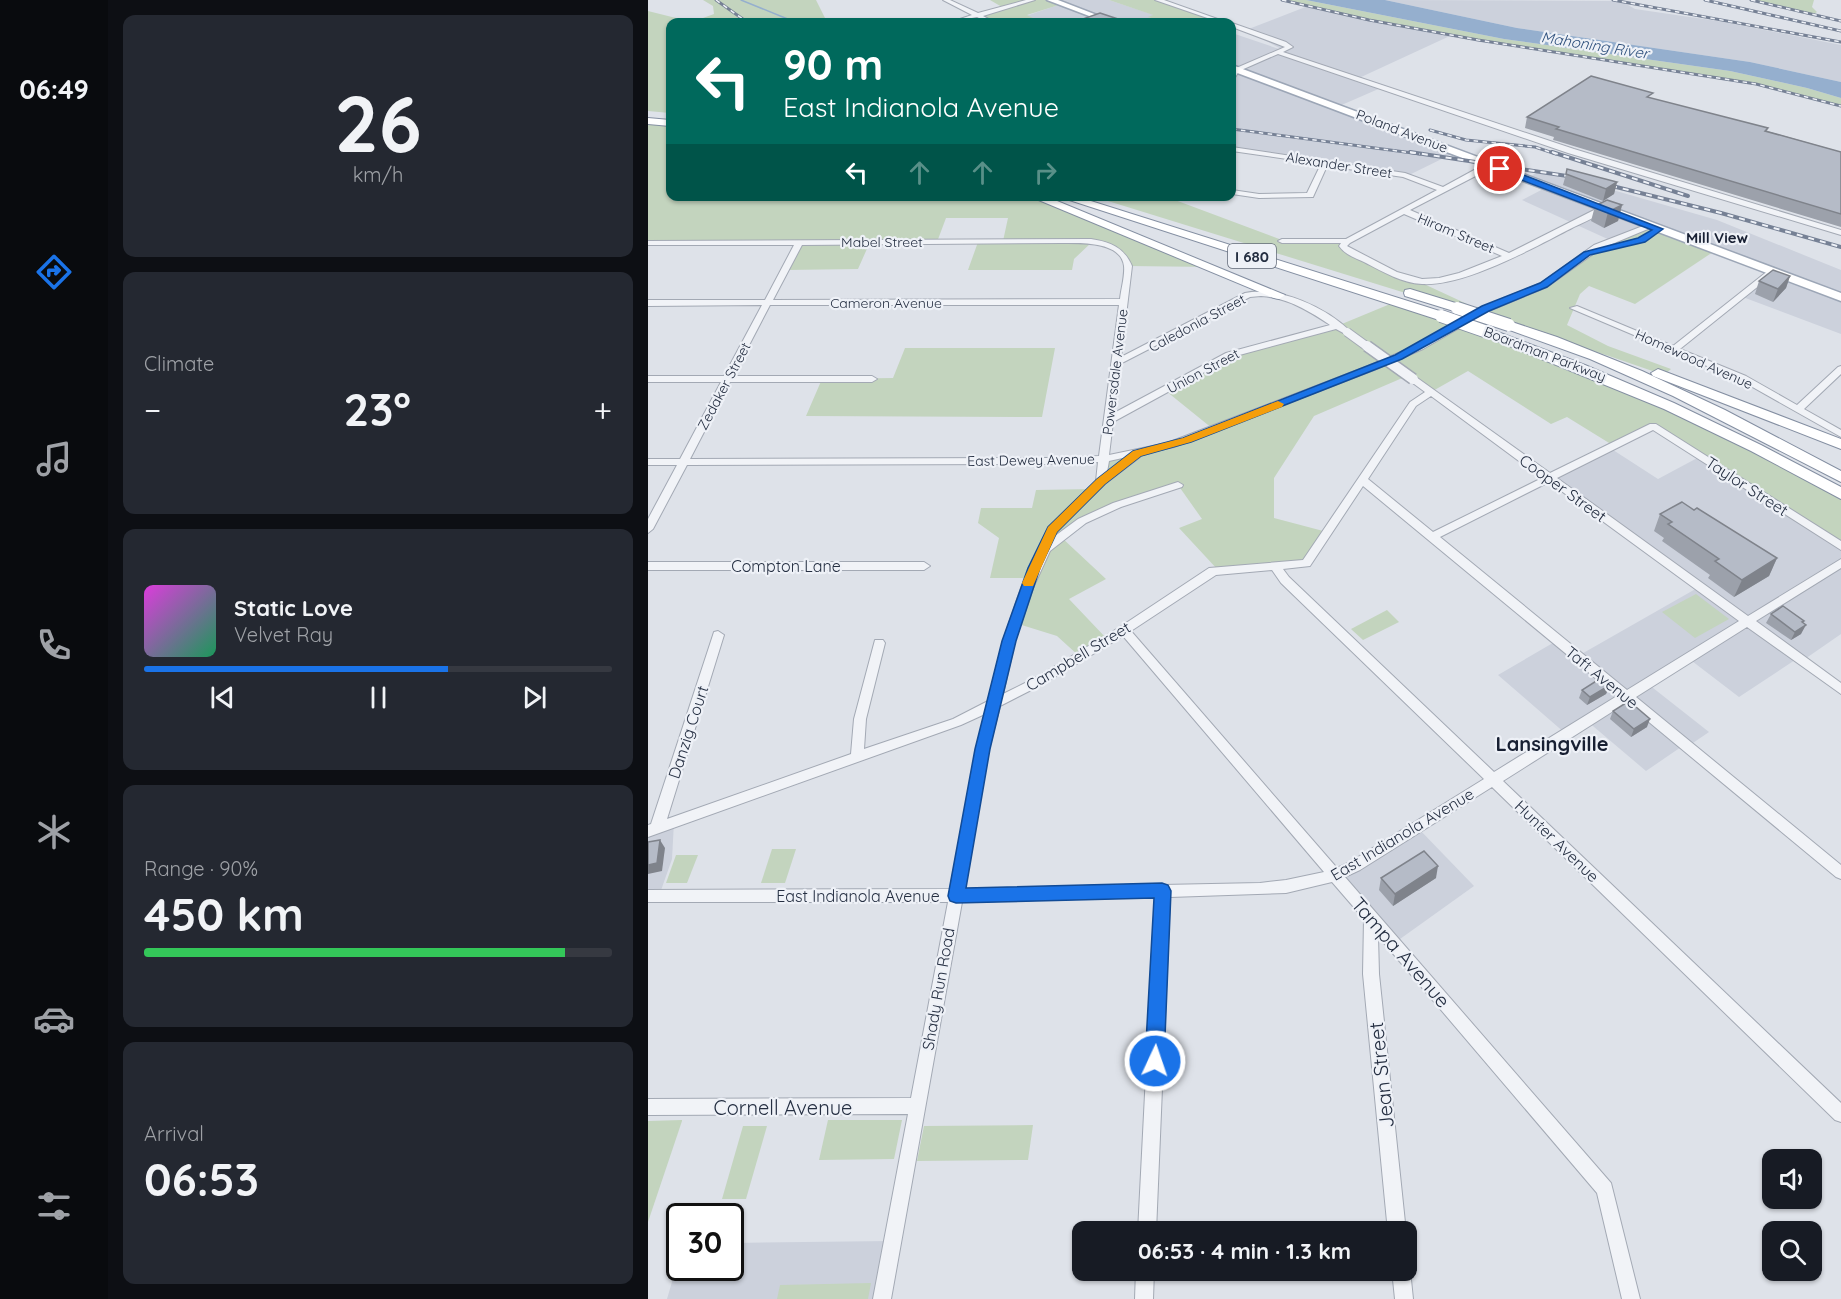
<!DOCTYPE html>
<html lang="en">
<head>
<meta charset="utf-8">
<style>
	body { margin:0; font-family:Quicksand,sans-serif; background:#242831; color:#f1f3f6; height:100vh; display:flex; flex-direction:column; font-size:22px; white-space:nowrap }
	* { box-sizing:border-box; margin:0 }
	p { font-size:20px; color:#9ea1a6 }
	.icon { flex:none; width:33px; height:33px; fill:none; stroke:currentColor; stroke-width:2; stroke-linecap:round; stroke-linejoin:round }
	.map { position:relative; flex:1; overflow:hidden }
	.sheet { display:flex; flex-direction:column; gap:15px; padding:15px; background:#0d0f14; width:540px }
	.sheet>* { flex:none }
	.top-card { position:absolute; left:18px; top:18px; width:570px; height:183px; border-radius:12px; box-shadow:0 2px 4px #0004; background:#00695c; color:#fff; overflow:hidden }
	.tools { position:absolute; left:1114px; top:1149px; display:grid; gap:12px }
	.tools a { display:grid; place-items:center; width:60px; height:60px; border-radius:12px; background:#171b24; box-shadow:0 2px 4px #0004; font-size:30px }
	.speed { position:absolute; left:18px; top:1203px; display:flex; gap:12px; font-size:30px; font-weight:700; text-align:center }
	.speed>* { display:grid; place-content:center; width:78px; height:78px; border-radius:50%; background:#171b24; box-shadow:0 2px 4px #0004; line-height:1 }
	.speed .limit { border:3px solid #111; border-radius:9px; background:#fff; color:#111 }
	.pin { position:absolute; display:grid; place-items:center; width:51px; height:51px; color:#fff; margin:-26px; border:3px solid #fff; border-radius:50%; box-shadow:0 2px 6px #0007 }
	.me { position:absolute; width:66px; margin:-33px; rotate:3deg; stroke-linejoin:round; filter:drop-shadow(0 0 4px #0008) }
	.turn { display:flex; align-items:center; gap:21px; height:126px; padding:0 18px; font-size:27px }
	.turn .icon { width:78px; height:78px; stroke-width:2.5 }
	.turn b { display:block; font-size:42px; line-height:51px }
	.lanes { display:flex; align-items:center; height:57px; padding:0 18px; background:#0003; justify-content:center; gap:30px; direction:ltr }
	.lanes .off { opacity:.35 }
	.big { font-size:45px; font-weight:800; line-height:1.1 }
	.sheet .widget { flex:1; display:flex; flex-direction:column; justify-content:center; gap:9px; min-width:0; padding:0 21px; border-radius:12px; background:#242831 }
	.sheet .dial { align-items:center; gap:0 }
	.dial b { font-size:78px; line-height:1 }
	.song { display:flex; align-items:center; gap:18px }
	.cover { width:72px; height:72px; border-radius:9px; background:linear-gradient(135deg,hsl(300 70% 55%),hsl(150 70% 35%)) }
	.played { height:6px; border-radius:3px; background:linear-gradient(90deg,#1a73e8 65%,#363941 65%) }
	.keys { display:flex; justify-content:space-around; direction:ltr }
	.heat { display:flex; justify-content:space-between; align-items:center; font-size:33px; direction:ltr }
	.charge { height:9px; border-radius:4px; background:linear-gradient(90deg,#34c759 90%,#363941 0) }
	.trip { position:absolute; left:424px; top:1221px; width:345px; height:60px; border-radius:12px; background:#171b24; box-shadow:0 2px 4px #0004; font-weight:800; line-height:60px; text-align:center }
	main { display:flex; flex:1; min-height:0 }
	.menu { display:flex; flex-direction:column; width:108px; justify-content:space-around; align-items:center; background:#090b0e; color:#9ea1a6 }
	.menu .icon { width:42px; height:42px }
	.menu .on { color:#1a73e8 }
	.menu b { font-size:27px; color:#f1f3f6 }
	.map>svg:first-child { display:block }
	.built { fill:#ccd1dc }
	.green { fill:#c3d4be }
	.water { fill:#95afce }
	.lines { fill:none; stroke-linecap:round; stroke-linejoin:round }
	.stream { stroke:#95afce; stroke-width:1.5 }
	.minor-casing { stroke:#a3a9b4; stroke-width:2 }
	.major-casing { stroke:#9ca6b6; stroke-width:3 }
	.highway-casing { stroke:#848fa2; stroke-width:2 }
	.minor { fill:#f1f3f7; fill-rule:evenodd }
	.major { fill:#fff; fill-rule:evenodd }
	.highway { fill:#fff; fill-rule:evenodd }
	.rail-far1-casing { stroke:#768195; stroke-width:3 }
	.rail-casing { stroke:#768195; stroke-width:4 }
	.rail-far1 { stroke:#eef1f7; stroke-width:1.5; stroke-dasharray:4.5; stroke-linecap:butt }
	.rail { stroke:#eef1f7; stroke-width:2; stroke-dasharray:6; stroke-linecap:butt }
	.minor-bridge-far1-casing { stroke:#a3a9b4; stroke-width:10; stroke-linecap:butt }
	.minor-bridge-casing { stroke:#a3a9b4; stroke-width:13; stroke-linecap:butt }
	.highway-bridge-casing { stroke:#848fa2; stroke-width:14; stroke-linecap:butt }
	.minor-bridge-far1 { stroke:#f1f3f7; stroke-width:8 }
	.minor-bridge { stroke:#f1f3f7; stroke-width:10 }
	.highway-bridge { stroke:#fff; stroke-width:12 }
	.wall { fill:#9ca1ab }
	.shaded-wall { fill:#7f838b }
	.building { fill:#b5bbc7; stroke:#7f838b; stroke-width:1.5 }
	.route { fill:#1a73e8; stroke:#114b97; stroke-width:1.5 }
	.slow { fill:#f59e0b }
	.labels { text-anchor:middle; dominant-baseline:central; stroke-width:4.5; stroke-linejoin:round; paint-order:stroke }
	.far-street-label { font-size:14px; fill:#252f42; stroke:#eef1f7 }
	.far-water-label { font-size:15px; font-style:italic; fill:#2b4d7a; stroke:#eef1f7 }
	.far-neighbourhood-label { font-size:15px; font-weight:bold; fill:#182033; stroke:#eef1f7 }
	.shield { fill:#eef1f7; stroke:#616978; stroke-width:1.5 }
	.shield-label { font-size:15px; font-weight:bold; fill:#252f42 }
	.street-label { font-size:16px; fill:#252f42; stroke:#eef1f7 }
	.quarter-label { font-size:20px; font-weight:bold; fill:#182033; stroke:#eef1f7 }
	.near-street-label { font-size:20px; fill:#252f42; stroke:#eef1f7 }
</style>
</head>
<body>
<main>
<nav class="menu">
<b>06:49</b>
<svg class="icon on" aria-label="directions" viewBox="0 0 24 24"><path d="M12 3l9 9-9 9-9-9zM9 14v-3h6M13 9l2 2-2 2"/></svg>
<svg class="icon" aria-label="music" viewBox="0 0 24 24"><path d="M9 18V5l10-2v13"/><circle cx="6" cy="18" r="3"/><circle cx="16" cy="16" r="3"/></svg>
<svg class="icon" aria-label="phone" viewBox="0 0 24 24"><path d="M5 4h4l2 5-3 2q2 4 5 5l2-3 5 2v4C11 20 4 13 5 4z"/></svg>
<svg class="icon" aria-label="climate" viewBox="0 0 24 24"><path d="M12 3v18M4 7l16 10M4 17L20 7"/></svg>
<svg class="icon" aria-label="car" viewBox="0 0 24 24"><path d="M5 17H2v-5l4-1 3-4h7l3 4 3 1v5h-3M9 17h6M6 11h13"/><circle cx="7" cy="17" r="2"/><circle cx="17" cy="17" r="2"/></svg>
<svg class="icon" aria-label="filters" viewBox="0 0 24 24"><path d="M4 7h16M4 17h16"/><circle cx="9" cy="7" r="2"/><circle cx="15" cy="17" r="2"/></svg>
</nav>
<section class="sheet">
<div class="widget dial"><b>26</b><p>km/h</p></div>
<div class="widget"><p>Climate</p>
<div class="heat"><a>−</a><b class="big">23°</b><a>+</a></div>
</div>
<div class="widget">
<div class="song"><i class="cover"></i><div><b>Static Love</b><p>Velvet Ray</p></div></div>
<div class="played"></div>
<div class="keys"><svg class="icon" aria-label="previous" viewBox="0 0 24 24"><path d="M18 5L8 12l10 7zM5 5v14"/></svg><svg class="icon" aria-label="pause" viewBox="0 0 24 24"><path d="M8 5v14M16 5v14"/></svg><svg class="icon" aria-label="next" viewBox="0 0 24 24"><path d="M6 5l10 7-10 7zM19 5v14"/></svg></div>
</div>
<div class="widget"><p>Range · 90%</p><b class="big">450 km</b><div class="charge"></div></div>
<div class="widget"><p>Arrival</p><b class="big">06:53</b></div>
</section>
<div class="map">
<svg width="1193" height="1299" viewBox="0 0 1193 1299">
	<rect width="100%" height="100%" fill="#dee2e9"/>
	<g class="built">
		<path d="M403,0H461L506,15L501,18L515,22H396L378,16L413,4Z"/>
		<path d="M737,0L973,1L987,9L1076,22L1193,45V82L1102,62L869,28Z"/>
		<path d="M660,6L804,35L711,78L735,87L689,107L808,152L759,176L584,149V33L637,51L598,30Z"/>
		<path d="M889,173L937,182L1069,220L1193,270V334L1092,296L1124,272L1003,226L964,241L874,200L899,187L877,178Z"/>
		<path d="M962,448L1010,479L1053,456L1193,546V634L1154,661L1150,658L1091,697L1040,658L1000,684L1061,732L1039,747L1036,745L998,771L939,721L918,734L850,675L910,640L930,656L1051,587L901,478Z"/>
		<path d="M26,822L24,859L11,896H0V831Z"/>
		<path d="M769,827L826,886L745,944L689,876Z"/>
		<path d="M243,1241L234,1299H19L31,1258L32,1268H82L83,1243Z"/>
	</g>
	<g class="green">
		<path d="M55,0H168L179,22H22V113L0,111V11L44,22L66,14L65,6Z"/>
		<path d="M342,0H403L414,4L379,15L385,18C365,25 346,24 327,16L354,7Z"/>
		<path d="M461,0H510L575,22H515L500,17L505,15Z"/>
		<path d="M634,0H658L856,39L1082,71L1159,88L1193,98V106L1108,84L1057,75L830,40L721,20Z"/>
		<path d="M1103,0H1166L1164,7L1169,12L1166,14Z"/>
		<path d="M0,121L22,123V196L386,197L565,267L480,266L470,251L444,242L426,259L424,270H320L330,242L355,241L360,218H298L289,242H222L210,269L138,270L151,244L0,243Z"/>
		<path d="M447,197H519L634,240L699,241L695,246C741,269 788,289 834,311L874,295L949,247L1003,226L1068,250L987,304L941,286L932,294L919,325L960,346L1023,369L1016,375L961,356Z"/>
		<path d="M747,302L914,359L1193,495V546L1005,427L966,446L919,417L903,424L820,371L783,392L759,376L666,416L626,478V518L679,532L658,563L570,570L531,528L554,519L530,485L469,505L413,537L458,579L421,599L459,639L431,656L409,636L367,623L382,578H342L351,538L330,523L333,508H384L388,490L445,489L456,459L489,454L565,429L518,391L572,360L689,326Z"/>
		<path d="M257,348H407L394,417L158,416L174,379L245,378Z"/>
		<path d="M1048,594L1081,619L1047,638L1014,612Z"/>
		<path d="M739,610L751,622L715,640L703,629Z"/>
		<path d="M124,849H148L137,883H113Z"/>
		<path d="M28,855H50L39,883H18Z"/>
		<path d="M34,1120V1121L0,1222V1121Z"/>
		<path d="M180,1120H254L246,1159L171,1160Z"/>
		<path d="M385,1125L380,1160L269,1161L276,1126Z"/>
		<path d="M95,1126H119L98,1199H74Z"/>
		<path d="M223,1283L220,1299H129L132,1285Z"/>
	</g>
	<path class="water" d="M658,0H737L869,28L1102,62L1193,82V98L1159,88L1082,71L856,39Z"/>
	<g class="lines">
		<path class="stream" d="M93,0L147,22"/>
		<defs>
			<g id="minor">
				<path d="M295,0H302L330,13L378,0H387L335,16L346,22H339L329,17L303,22L324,15Z"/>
				<path d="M507,0H516L578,22H571Z"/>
				<path d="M584,23L638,42L645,47L635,52L926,149L1193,230V235L920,153L630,54L591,71L586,79L584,80L586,69L637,47L584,27Z"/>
				<path d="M584,147L757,173L795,187L839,163H845V167L762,210L861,253L954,206L961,208C951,216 936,222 924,228C887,247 816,287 774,284C754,283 735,272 718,263C708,258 697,255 691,246L693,243H634L630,241L634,239H698L789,190L755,177L679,166L665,197L611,198L584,194V190L611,194L659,193L673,164L584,151ZM756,214L854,256L811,273L791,278L774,279L749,272L699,246L702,243Z"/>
				<path d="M1000,224L1007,226L952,249L899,287L841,311L775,349L726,370L526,447L493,454L492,457L457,484L409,531L407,536L430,519L465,503L530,482L535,485L534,487L473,507L438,523L402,551L385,588L367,641L355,694L389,677L472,627L561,568L655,560L762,402L777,392L762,381V377H768L902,473L1002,424H1008L1193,541V550L1005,430L909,478L1100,616L1193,559V568L1108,621L1193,683V694L1099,627L988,697L1193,865V879L1188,877L978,703L855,781L1193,1103V1122L1187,1120L844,787L712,870L697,877L963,1183L992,1299H974L949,1193L730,936L731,974L758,1232H740L715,974L716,919L684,882L638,893L522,897L508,1232H490L507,897L314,902L243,1299H225L260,1114L0,1115V1099L263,1098L300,902H0V890L302,889L329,749L337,714L313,725L0,837V825L3,824L66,632L70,631L76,635L19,819L203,754L206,719L227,640H235L237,643L218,719L216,749L305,719L340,701L355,641L373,588L399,530L448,481L450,462L413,464L39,465L5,529L0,533V519L29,465H0V459H32L73,382H0V376H76L114,305L0,306V300H117L146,245H0V241L443,239C462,242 476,247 484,266L473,357L597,293C632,286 679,308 703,332L699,335L688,329L584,357L465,422L461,455L519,443L720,366L769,345L835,307L893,283L946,245ZM414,243C432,243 473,241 476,266C477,276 473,289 472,299L125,300L154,245ZM613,296C640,298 661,311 682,325L578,353L466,413L472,364L602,297ZM122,305H471L451,456L413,458L42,459L82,382H224L229,379L224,376H85ZM783,396L894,478L785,532L720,479L768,406ZM479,457L459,472L461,461ZM901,482L1091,621L979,690L792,537ZM715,486L969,696L846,772L641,577L635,569L662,566ZM624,570L633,583L836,779L702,862L689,868L483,631L568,575ZM475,636L676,872L638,880L612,883L316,889L341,749L352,706L397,683Z"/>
				<path d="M1121,270L1128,272L1032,349L1098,376L1149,405L1190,367L1193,366V374L1156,409L1193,430V437L1092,380L922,308L929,306L1025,346Z"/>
				<path d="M0,562H276L282,566L276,570H0Z"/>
				<path d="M759,1263L762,1270L765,1299H747L744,1270H759Z"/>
				<path d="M488,1270H506L505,1299H487Z"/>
			</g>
			<g id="major">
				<path d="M399,0H410L467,22H457Z"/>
				<path d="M584,65L1193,293V301L584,71Z"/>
			</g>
			<g id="highway">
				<path d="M0,118L22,120V126L0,124Z"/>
				<path d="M381,196H397L637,295L631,299L626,298Z"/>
				<path d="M409,196H427L798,313L800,316L793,320L788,319Z"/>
				<path d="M762,289L814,305L815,308L809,312L757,296L756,293L757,290Z"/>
				<path d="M861,321L909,337L994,371L1077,410L1193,471V482L1025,396L942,359L856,328L854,325L856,322Z"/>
				<path d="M842,329L937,365L1026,403L1113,445L1193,487V499L1103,451L1016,409L837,336L835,333L837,330Z"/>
				<path d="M1010,369L1193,439V449L1005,376L1003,373Z"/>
			</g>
		</defs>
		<use href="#minor" class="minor-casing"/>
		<use href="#major" class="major-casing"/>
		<use href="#highway" class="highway-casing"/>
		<use href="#minor" class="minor"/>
		<use href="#major" class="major"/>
		<use href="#highway" class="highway"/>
		<defs>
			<g id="rail-far1">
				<path d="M68,0L99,22"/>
				<path d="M634,0L721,20L830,40L1108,84L1193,106"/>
				<path d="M965,0L1193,42"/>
				<path d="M1057,0L1193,31"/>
				<path d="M1103,0L1193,21"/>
				<path d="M584,129L772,154"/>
				<path d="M782,130L818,140L887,147L908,154"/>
			</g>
			<g id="rail">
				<path d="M762,152L932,178L1073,213L1193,247"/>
				<path d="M904,152L1040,196"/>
			</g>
		</defs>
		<use href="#rail-far1" class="rail-far1-casing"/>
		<use href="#rail" class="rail-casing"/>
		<use href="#rail-far1" class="rail-far1"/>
		<use href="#rail" class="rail"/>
		<defs>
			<path id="minor-bridge-far1" d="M699,332L721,348"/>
			<path id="minor-bridge" d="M719,346L765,379"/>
			<g id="highway-bridge">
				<path d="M809,308L861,325"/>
				<path d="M793,316L842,333"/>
			</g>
		</defs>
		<use href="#minor-bridge-far1" class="minor-bridge-far1-casing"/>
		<use href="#minor-bridge" class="minor-bridge-casing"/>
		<use href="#highway-bridge" class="highway-bridge-casing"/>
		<use href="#minor-bridge-far1" class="minor-bridge-far1"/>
		<use href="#minor-bridge" class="minor-bridge"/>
		<use href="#highway-bridge" class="highway-bridge"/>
	</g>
	<g class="wall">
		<path d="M1003,99L1120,128L1119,131L1193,152V227L909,141L905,140L906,137L877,128L879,117Z"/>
		<path d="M918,174L969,182L966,194L955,201L915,185Z"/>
		<path d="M974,205L970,221L956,228L943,221L947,206Z"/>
		<path d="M1142,276L1138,288L1125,302L1107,294L1111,281Z"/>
		<path d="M1046,510L1129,558L1121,576L1086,597L1060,578L1062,575L1014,541L1016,538L1006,531L1012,514Z"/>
		<path d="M1123,614L1155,623L1153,634L1143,640L1118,623Z"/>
		<path d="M962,685L958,694L939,705L931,698L934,690Z"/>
		<path d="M965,711L999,727L983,737L962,719Z"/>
		<path d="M733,878H788L745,906L731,890Z"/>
	</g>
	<g class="shaded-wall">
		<path d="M969,182L966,194L955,201L958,189Z"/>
		<path d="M974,205L970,221L956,228L960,212Z"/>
		<path d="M1142,276L1138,288L1125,302L1130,289Z"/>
		<path d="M1129,558L1121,576L1086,597L1094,580Z"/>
		<path d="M1156,621L1152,628L1158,625L1153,634L1143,640L1147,632L1154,622Z"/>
		<path d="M962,685L958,694L939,705L942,697Z"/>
		<path d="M1002,719L999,727L983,737L986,729Z"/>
		<path d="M12,840L17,848L14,871L0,874V865Z"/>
		<path d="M790,866L788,878L745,906L747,894Z"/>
	</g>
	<g class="building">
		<path d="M452,13L479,22H434L429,21Z"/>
		<path d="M943,76L1005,93L999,97L1120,128L1117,131L1193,152V214L912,130L908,129L911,127L879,117Z"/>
		<path d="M919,169L969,182L958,189L918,174Z"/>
		<path d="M959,200L974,205L960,212L947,206Z"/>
		<path d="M1125,270L1142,276L1130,289L1111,281Z"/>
		<path d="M1034,502L1046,510L1049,508L1129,558L1094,580L1067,561L1071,559L1020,524L1024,522L1012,514Z"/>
		<path d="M1135,606L1156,621L1154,622L1158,625L1147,632L1123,614Z"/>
		<path d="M953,678L962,685L942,697L934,690Z"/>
		<path d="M981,701L1002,719L986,729L965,711Z"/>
		<path d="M12,840L9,863L0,865V842Z"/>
		<path d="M776,851L790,866L747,894L733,878Z"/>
	</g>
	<path class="route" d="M850,167H855L1015,229L997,242L942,255L899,287L841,311L754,359L543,442L493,456L457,484L409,532L392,568L368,641L342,749L318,888L514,883L520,885L523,891L516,1061L513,1067L507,1070L500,1067L497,1061L506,898L308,903L302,901L300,896L327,749L354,641L380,568L400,527L449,479L485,451L535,438L747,355L834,306L892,283L936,252L990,238L1004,230L850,171Z"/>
	<path class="slow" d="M630,401L636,404L634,407L543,442L493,456L457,484L409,532L385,586H376L374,583L400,527L449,479L485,451L535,438Z"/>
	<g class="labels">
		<g class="far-street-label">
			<text transform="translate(754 131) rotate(21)">Poland Avenue</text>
			<text transform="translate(691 165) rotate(9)">Alexander Street</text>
			<text transform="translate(808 233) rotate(23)">Hiram Street</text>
			<text x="234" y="242">Mabel Street</text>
			<text x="238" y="303">Cameron Avenue</text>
			<text transform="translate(549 323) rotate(-28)">Caledonia Street</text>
			<text transform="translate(897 354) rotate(21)">Boardman Parkway</text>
			<text transform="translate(1046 359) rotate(24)">Homewood Avenue</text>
			<text transform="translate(555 371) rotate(-28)">Union Street</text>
			<text transform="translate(467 372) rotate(-83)">Powersdale Avenue</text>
			<text transform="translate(76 386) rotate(-62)">Zedaker Street</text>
			<text transform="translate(383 460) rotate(-1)">East Dewey Avenue</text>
		</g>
		<g class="far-water-label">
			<text transform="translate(947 45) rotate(9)">Mahoning River</text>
		</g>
		<g class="far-neighbourhood-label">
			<text x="1069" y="237">Mill View</text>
		</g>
		<rect class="shield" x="580" y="244" width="48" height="24" rx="4.5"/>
		<g class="shield-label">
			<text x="604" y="256">I 680</text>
		</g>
		<g class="street-label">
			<text transform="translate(1099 486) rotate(33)">Taylor Street</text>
			<text transform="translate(915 488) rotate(36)">Cooper Street</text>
			<text x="138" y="566">Compton Lane</text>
			<text transform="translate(430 656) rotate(-31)">Campbell Street</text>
			<text transform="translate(954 677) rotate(39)">Taft Avenue</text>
			<text transform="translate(40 732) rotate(-72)">Danzig Court</text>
			<text transform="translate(754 834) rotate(-31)">East Indianola Avenue</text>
			<text transform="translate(909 841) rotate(44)">Hunter Avenue</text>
			<text x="210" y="896">East Indianola Avenue</text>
			<text transform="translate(290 989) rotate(-80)">Shady Run Road</text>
		</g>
		<g class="quarter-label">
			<text x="904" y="743">Lansingville</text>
		</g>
		<g class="near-street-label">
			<text transform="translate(753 952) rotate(49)">Tampa Avenue</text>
			<text transform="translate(733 1075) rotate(-96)">Jean Street</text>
			<text x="135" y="1107">Cornell Avenue</text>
		</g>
	</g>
</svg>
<div class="tools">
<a><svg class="icon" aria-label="sound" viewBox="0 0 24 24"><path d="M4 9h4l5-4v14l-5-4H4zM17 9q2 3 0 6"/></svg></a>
<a><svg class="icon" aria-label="search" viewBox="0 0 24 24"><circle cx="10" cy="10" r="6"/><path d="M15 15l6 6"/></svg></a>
</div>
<div class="speed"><div class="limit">30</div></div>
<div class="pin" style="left:852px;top:169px;background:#d93025"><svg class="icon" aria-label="arrive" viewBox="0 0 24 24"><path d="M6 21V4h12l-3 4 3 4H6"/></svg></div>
<svg class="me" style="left:507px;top:1061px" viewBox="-20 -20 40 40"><circle r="17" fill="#1a73e8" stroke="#fff" stroke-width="3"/><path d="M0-11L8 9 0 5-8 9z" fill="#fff"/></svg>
<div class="trip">06:53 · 4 min · 1.3 km</div>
<div class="top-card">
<div class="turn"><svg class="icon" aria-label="left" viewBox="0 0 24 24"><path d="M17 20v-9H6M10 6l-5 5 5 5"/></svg><div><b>90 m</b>East Indianola Avenue</div></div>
<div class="lanes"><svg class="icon" aria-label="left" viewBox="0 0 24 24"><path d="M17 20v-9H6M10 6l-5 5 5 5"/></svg><svg class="icon off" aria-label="ahead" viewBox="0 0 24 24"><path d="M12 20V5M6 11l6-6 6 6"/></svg><svg class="icon off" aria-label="ahead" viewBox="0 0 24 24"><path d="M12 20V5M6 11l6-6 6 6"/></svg><svg class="icon off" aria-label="right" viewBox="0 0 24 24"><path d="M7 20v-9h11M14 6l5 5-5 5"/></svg></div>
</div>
</div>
</main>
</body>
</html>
